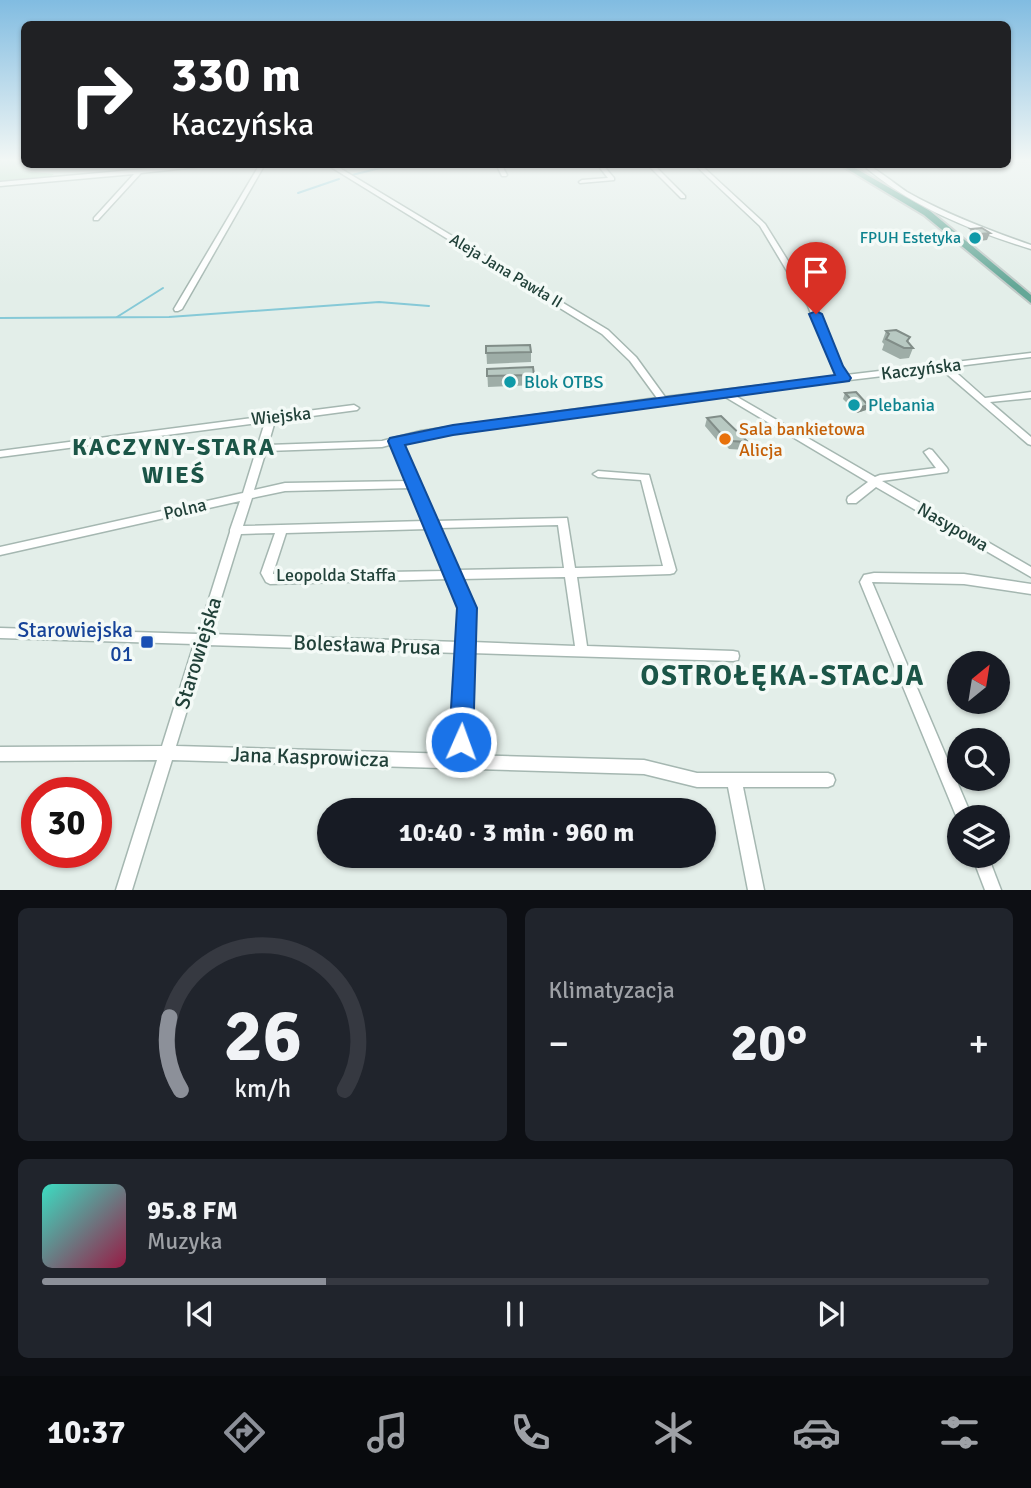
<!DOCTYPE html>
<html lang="pl">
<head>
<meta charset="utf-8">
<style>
	body { margin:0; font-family:Signika,sans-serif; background:#20242c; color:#f1f3f6; height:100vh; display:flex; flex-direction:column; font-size:26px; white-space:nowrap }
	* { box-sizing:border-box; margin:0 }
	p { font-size:23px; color:#9ea1a6 }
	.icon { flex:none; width:38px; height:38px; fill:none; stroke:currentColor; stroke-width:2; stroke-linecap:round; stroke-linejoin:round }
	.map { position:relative; height:890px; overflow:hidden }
	.panel { display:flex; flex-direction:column; gap:18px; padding:18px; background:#0d0f14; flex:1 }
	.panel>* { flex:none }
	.hud { position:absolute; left:21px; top:21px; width:990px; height:147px; border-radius:10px; box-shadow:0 2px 5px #0004; background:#202124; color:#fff; overflow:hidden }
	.needle { width:46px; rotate:30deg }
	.controls { position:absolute; left:947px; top:651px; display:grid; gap:14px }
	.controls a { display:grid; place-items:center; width:63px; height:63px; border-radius:50%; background:#171b24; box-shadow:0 2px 5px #0004; font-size:35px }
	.speed { position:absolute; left:21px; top:777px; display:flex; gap:14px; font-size:35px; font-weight:700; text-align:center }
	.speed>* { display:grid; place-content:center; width:91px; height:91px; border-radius:50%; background:#171b24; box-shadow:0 2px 5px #0004; line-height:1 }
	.speed .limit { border:10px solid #d22; background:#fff; color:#111 }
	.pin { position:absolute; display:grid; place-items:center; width:60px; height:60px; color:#fff; margin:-72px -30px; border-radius:50% 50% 50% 0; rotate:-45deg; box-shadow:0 0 7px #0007 }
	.pin .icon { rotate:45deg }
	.me { position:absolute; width:77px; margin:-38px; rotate:2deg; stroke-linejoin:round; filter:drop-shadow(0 0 5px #0008) }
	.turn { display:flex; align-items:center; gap:24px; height:147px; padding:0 35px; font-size:32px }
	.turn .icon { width:91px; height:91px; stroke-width:2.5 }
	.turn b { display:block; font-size:49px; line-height:60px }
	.big { font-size:52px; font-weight:700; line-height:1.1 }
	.panel .widget { flex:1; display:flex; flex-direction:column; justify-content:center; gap:10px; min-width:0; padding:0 24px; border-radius:10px; background:#20242c }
	.panel .dial { align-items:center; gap:0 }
	.dial svg { height:182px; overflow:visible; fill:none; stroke:#363941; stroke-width:7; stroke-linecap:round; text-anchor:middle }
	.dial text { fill:#f1f3f6; stroke:none }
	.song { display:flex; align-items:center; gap:21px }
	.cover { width:84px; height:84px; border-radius:10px; background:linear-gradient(135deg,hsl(170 70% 55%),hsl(340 70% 35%)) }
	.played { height:7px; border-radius:4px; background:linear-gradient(90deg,#8c9099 30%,#363941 30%) }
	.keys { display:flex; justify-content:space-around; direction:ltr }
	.heat { display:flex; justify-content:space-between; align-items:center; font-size:38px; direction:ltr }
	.panel .tiles { flex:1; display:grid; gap:18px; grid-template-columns:1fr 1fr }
	.widget:last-child { grid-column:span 2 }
	.trip { position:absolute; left:317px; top:798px; width:399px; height:70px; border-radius:35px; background:#171b24; box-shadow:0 2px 5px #0004; font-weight:700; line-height:70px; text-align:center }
	.tabs { display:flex; height:112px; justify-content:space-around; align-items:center; background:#090b0e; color:#9ea1a6 }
	.tabs .icon { width:49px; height:49px }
	.tabs .on { color:#8c9099 }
	.tabs b { font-size:32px; color:#f1f3f6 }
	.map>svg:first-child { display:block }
	.green { fill:#bae0c5 }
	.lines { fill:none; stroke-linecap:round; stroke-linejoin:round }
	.stream { stroke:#86c9d7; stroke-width:2 }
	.minor-casing { stroke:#a5b7b1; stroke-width:3 }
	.major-casing { stroke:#c1cac8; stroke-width:4 }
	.minor { fill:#fff; fill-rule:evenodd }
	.major { fill:#64a797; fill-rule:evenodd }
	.wall { fill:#9eada7 }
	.shaded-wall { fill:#818d88 }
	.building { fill:#b8c9c2; stroke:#818d88; stroke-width:2 }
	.route { fill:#1a73e8; stroke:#114b97; stroke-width:2 }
	.culture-dot { fill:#0f9aa8; stroke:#f4faf7; stroke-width:2.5 }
	.food-dot { fill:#e8710a; stroke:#f4faf7; stroke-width:2.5 }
	.transit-dot { fill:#1a4fb4; stroke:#f4faf7; stroke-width:2.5 }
	.labels { text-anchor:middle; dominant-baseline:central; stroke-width:7; stroke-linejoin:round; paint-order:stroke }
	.far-culture-label { font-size:16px; fill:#0d838f; stroke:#f4faf7; text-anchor:end }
	.far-street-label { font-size:16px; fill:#214139; stroke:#f4faf7 }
	.street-label { font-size:18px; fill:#214139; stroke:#f4faf7 }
	.culture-label { font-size:18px; fill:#0d838f; stroke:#f4faf7; text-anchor:start }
	.food-label { font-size:18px; fill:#c56008; stroke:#f4faf7; text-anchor:start }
	.near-transit-label { font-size:21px; fill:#164399; stroke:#f4faf7; text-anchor:end }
	.near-street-label { font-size:21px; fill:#214139; stroke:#f4faf7 }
	.district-label { font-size:24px; font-weight:bold; letter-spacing:2px; fill:#1b5547; stroke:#f4faf7 }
	.near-district-label { font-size:28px; font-weight:bold; letter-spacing:2px; fill:#1b5547; stroke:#f4faf7 }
</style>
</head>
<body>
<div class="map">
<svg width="1031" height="890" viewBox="0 0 1031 890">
	<rect width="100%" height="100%" fill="#e3eee9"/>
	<path class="green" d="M0,161H24V171L54,174L48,179L0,183Z"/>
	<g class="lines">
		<g class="stream">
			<path d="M352,175L388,166"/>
			<path d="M298,193L339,179"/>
			<path d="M117,317L163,288"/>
			<path d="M0,318L169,317L379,302L429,306"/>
		</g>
		<defs>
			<g id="minor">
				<path d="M199,164H225L141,173L98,220H94V218L134,174L0,186V182Z"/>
				<path d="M260,164H265L182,309L178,311H175L174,309Z"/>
				<path d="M326,164H333L608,330L636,357L665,397L838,376L832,366L808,306L760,226L694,164H700L765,224L816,306L840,366L846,375L1031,353V357L950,367L985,398L1031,392V398L990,402L1031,437V445L1028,444L941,369L732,394L875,477L880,475L936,468L924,452L929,449L932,450L947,468L948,470L947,472L882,481L1031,567V577L876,487L856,503H848L847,500L848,497L868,482L722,395L421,437L401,442L435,521L567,518L575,568L663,566L641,480L598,477L593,474L598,471L649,475L676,570L674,573L670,574L577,577L587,646L733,651L738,652L739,656L738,660L733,661L471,653L467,755L644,760L697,773H828L833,775L835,780L833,785L828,787H743L764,890H748L728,787H697L644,774L172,760L132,890H116L157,760L0,761V747L162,746L194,644L0,638V628L198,634L230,532V530L240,501L0,555V547L243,493L265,422L0,457V451L267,416L272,413L276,415L354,405L359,408L357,410L275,421L268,445L382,441L421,431L657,398L630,361L602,334ZM393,444L408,481L285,483L254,490L266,451L382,447ZM411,488L425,521L243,526L252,498L285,491ZM558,525L564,568L457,570L439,528ZM428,529L445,571L273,574V573L286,533ZM275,533L261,573L266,582L270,584L449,579L461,608L459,642L210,634L241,534ZM565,577L575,646L472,642L473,608L461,579ZM207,645L459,653L453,754L176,746Z"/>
				<path d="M496,164H501L507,175L506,176H502Z"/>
				<path d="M535,164H572L570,166Z"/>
				<path d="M597,164H602L614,178V180L580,183L579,182L582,180L608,178Z"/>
				<path d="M647,164H653L685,196V198H681Z"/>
				<path d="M862,164C872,164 896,185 907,192C946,214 988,230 1031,245V249C972,231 909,206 862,164Z"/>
				<path d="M874,573L964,574L1031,584V594L964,584L872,582L972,817H959V823L860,582L864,575Z"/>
				<path d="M972,856H988L1001,890H985Z"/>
			</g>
			<path id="major" d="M839,164H848L930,211L1031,295V303L924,215Z"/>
		</defs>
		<use href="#minor" class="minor-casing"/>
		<use href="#major" class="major-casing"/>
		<use href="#minor" class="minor"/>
		<use href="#major" class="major"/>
	</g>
	<g class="wall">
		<path d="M982,228L987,240L977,241L968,236L971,229Z"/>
		<path d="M886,331L910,337L908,342L913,348L909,358L900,359L882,350L884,344L882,342Z"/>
		<path d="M486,346L531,352V362L487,364Z"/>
		<path d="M487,369L534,375V385L488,387Z"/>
		<path d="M845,393L868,405L866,410L857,413L843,399Z"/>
		<path d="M707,418L748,442L746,450L729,449L725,444L721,445L705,426Z"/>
	</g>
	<g class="shaded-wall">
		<path d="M990,233L987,240L977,241L980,234Z"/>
		<path d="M868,405L866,410L857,413L859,408Z"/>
		<path d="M723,436H727L725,444L721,445Z"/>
	</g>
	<g class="building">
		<path d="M982,228L990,233L980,234L971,229Z"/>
		<path d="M896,330L910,337L907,341L913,348H904L886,339L889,334L886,331Z"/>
		<path d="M530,345L531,352L486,353V346Z"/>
		<path d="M533,367L534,375L487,376V369Z"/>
		<path d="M856,392L868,405L859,408L845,393Z"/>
		<path d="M721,416L748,442L731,441L727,436H723L707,418Z"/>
	</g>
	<linearGradient id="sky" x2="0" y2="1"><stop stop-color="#81bce1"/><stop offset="0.56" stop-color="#f2f7f5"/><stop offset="1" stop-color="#f2f7f5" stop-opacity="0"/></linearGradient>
	<rect width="1031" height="286" fill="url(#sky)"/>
	<path class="route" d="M816,311L822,314L843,366L851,378L849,381L453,435L405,445L477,608L473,742L469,750L461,753L453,750L449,742L457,608L388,441L390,438L453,425L835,375L809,314Z"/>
	<g class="culture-dot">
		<circle cx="975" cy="238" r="7"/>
		<circle cx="510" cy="382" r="7"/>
		<circle cx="854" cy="405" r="7"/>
	</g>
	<circle class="food-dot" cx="725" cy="439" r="7"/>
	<rect class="transit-dot" x="140" y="635" width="14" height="14" rx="3.5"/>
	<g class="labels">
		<g class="far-culture-label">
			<text x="961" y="238">FPUH Estetyka</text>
		</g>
		<g class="far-street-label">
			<text transform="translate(506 271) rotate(31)">Aleja Jana Pawła II</text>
		</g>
		<g class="street-label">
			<text transform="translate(921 369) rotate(-7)">Kaczyńska</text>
			<text transform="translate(281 416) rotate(-6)">Wiejska</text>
			<text transform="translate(185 509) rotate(-13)">Polna</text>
			<text transform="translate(953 527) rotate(30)">Nasypowa</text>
			<text x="336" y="575">Leopolda Staffa</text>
		</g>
		<g class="culture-label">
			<text x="524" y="382">Blok OTBS</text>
			<text x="868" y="405">Plebania</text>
		</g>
		<g class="food-label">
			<text x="739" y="429">Sala bankietowa<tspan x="739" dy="21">Alicja</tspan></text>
		</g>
		<g class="near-transit-label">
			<text x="133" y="630">Starowiejska<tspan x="133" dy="24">01</tspan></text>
		</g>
		<g class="near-street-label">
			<text transform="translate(367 645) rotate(2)">Bolesława Prusa</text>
			<text transform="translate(198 653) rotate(-73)">Starowiejska</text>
			<text transform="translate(310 757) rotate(2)">Jana Kasprowicza</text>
		</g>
		<g class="district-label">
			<text x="174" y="447">KACZYNY-STARA<tspan x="174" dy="28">WIEŚ</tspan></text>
		</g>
		<g class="near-district-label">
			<text x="783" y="676">OSTROŁĘKA-STACJA</text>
		</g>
	</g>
</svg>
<div class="controls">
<a><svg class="needle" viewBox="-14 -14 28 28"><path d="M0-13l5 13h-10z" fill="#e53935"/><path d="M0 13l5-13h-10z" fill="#9ea1a6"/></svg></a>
<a><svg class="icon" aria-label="search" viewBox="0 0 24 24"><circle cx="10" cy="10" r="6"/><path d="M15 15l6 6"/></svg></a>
<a><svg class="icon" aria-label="layers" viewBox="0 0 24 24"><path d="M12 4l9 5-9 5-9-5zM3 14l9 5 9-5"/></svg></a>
</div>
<div class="speed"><div class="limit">30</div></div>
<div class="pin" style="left:816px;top:314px;background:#d93025"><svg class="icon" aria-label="arrive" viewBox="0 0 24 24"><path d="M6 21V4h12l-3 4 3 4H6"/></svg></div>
<svg class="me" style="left:461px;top:742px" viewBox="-20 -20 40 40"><circle r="17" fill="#1a73e8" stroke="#fff" stroke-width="3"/><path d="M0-11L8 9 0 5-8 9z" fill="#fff"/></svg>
<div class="trip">10:40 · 3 min · 960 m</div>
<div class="hud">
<div class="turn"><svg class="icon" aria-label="right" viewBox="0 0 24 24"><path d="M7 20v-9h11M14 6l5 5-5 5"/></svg><div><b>330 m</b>Kaczyńska</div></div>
</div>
</div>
<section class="panel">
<div class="tiles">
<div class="widget dial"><svg viewBox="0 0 100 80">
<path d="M14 69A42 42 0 1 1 86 69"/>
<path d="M14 69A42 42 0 0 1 9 37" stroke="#8c9099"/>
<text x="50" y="56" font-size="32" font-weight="700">26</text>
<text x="50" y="72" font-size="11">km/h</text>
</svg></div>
<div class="widget"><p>Klimatyzacja</p>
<div class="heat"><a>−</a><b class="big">20°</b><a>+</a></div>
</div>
<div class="widget">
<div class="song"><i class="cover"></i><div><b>95.8 FM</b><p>Muzyka</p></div></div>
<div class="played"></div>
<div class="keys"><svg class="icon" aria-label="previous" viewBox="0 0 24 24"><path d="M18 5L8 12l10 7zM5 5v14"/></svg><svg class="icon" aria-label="pause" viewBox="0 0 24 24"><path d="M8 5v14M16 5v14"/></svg><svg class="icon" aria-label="next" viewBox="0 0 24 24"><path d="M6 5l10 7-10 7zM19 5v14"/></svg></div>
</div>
</div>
</section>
<nav class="tabs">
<b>10:37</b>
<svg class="icon on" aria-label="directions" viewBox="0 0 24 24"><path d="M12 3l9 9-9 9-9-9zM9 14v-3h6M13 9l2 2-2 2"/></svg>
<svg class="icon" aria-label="music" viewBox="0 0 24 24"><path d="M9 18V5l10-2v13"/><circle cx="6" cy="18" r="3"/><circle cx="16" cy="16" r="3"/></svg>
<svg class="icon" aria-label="phone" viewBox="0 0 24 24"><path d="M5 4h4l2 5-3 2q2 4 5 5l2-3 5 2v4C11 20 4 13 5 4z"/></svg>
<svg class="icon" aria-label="climate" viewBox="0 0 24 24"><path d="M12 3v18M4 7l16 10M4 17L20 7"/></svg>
<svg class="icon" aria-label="car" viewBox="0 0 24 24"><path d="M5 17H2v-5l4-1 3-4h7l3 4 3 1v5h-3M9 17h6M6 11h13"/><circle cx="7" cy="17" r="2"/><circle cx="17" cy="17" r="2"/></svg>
<svg class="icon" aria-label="filters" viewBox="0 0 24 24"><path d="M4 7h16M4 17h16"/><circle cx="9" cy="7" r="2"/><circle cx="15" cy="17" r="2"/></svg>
</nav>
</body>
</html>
